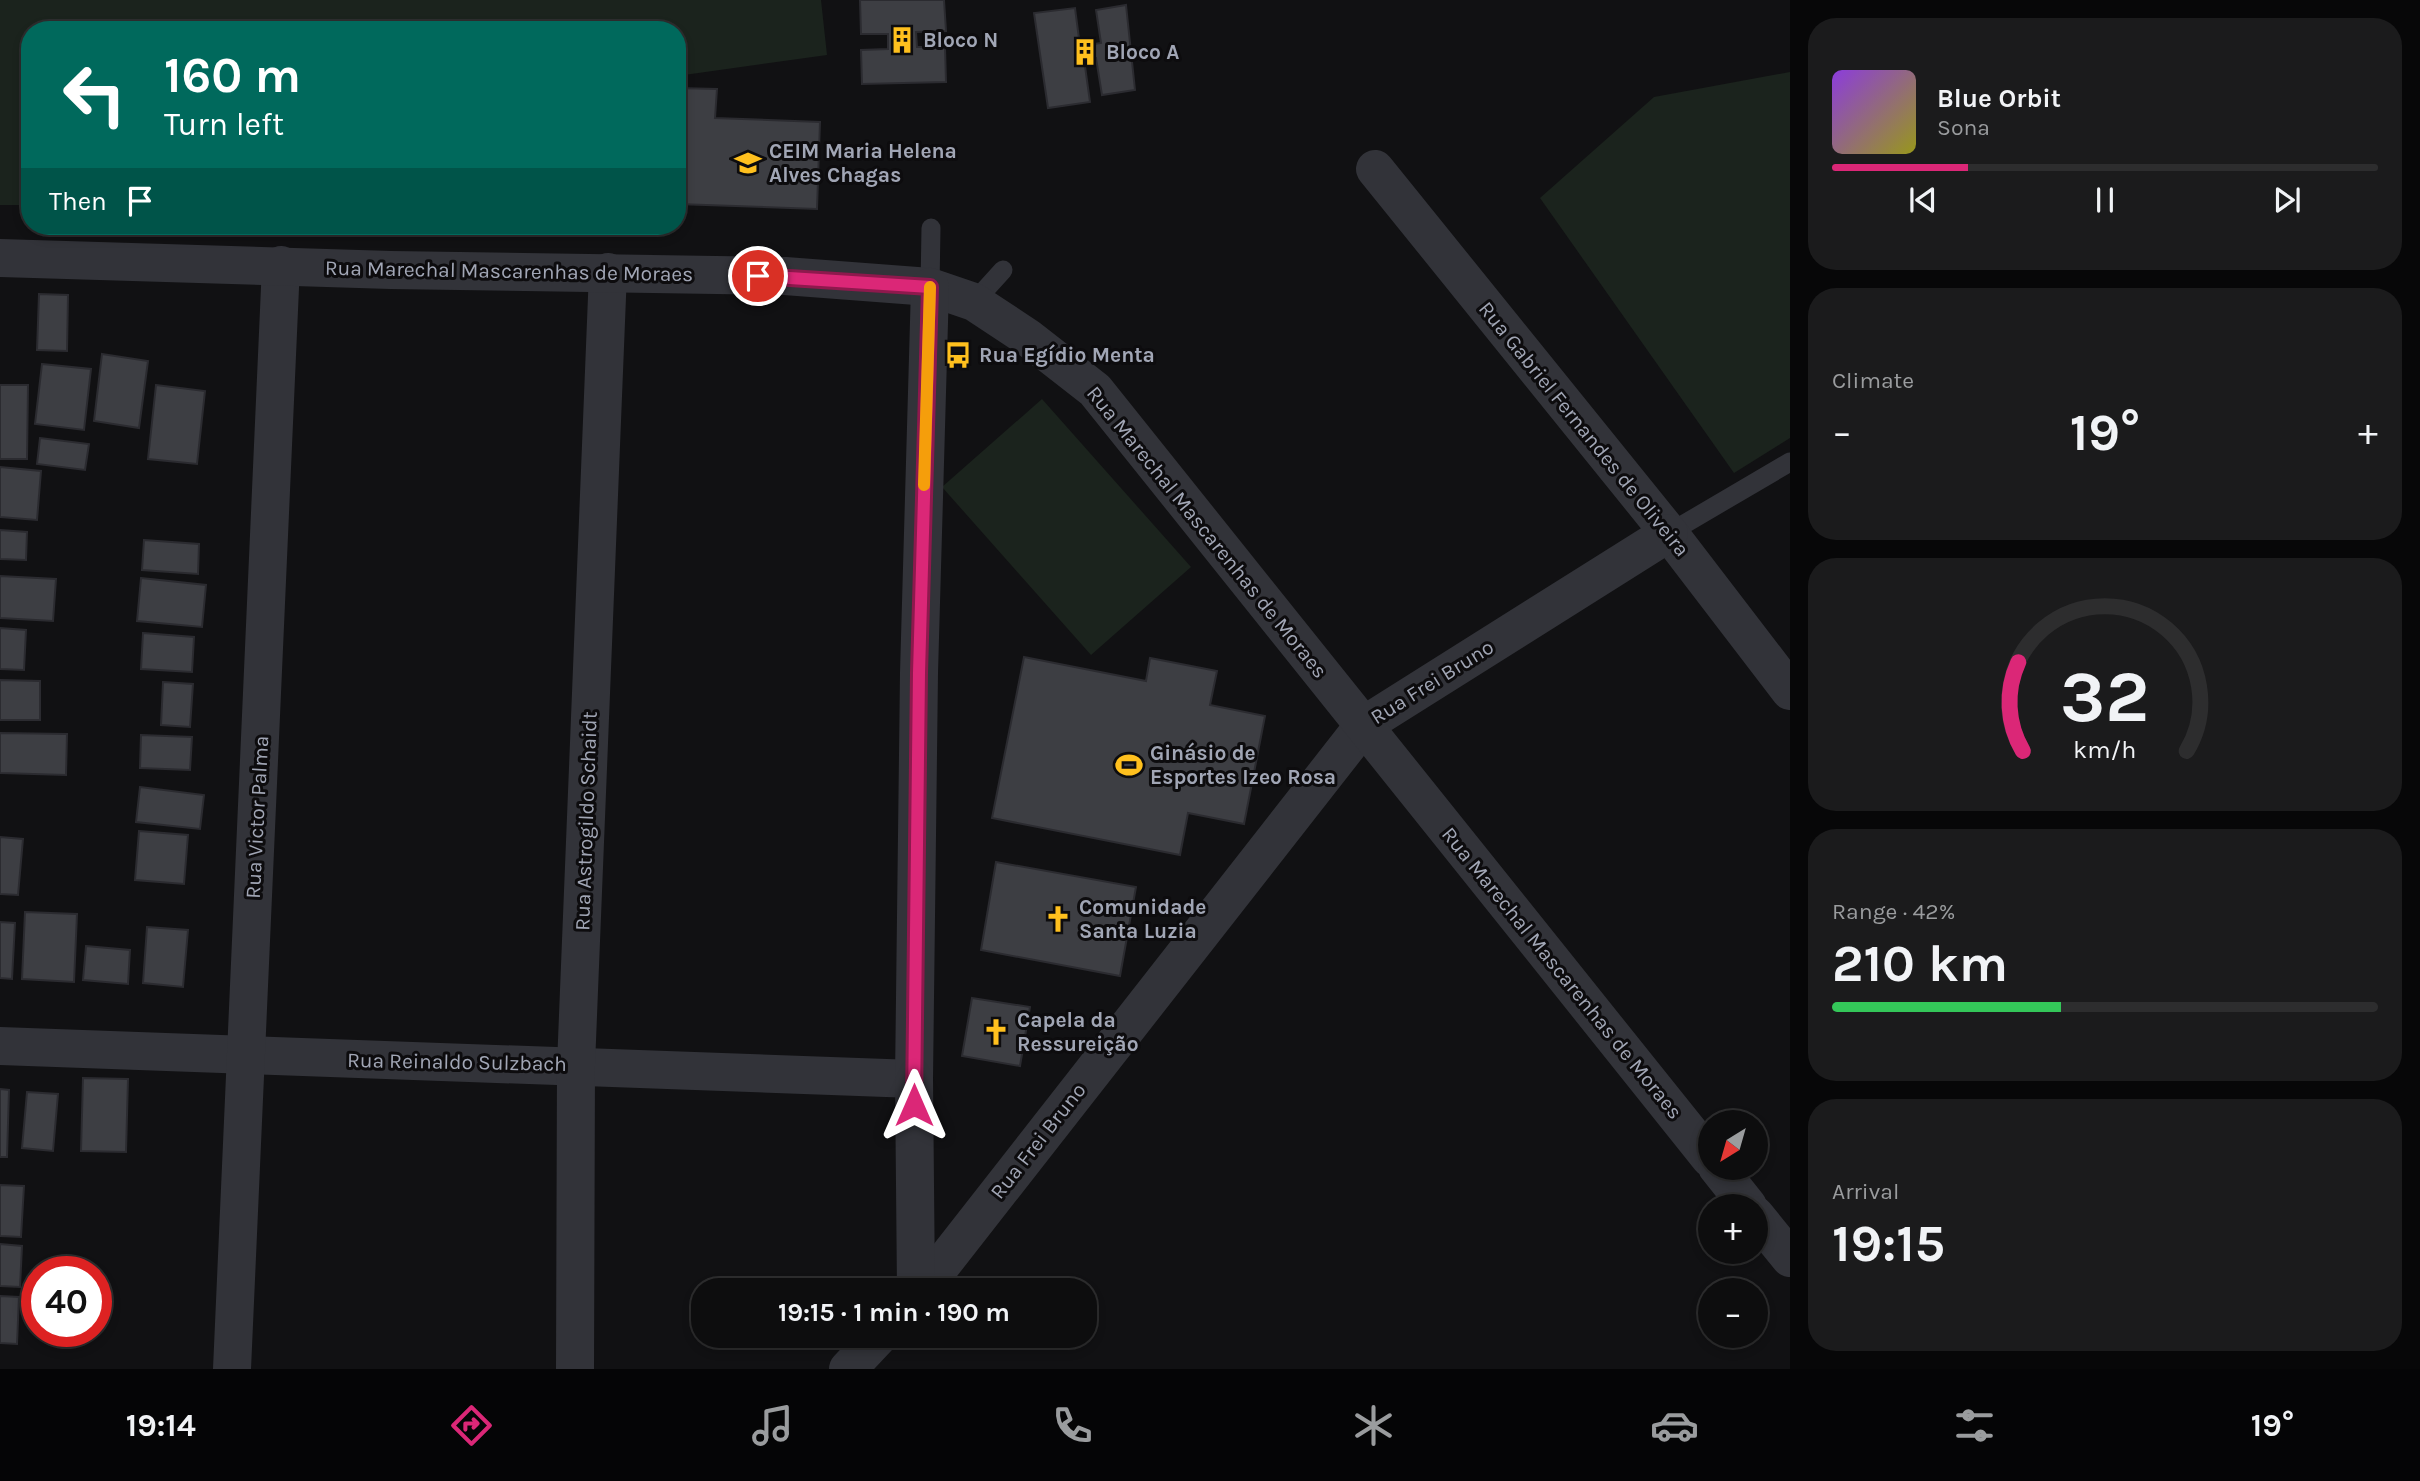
<!DOCTYPE html>
<html lang="en">
<head>
<meta charset="utf-8">
<style>
	body { margin:0; font-family:Karla,sans-serif; background:#1b1b1c; color:#f1f3f6; height:100vh; display:flex; flex-direction:column; font-size:26px; white-space:nowrap }
	* { box-sizing:border-box; margin:0 }
	p { font-size:23px; color:#9a9c9e }
	.icon { flex:none; width:38px; height:38px; fill:none; stroke:currentColor; stroke-width:2; stroke-linecap:round; stroke-linejoin:round }
	.map { position:relative; flex:1; overflow:hidden }
	.drawer { display:flex; flex-direction:column; gap:18px; padding:18px; background:#070708; width:630px }
	.drawer>* { flex:none }
	.top-card { position:absolute; left:21px; top:21px; width:665px; height:214px; border-radius:28px; box-shadow:0 4px 10px #0003,0 0 0 2px #2d2d2e; background:#00695c; color:#fff; overflow:hidden }
	.needle { width:46px; rotate:217deg }
	.tools { position:absolute; left:1698px; top:1110px; display:grid; gap:14px }
	.tools a { display:grid; place-items:center; width:70px; height:70px; border-radius:50%; background:#0d0d0e; box-shadow:0 4px 10px #0003,0 0 0 2px #2d2d2e; font-size:35px }
	.speed { position:absolute; left:21px; top:1256px; display:flex; gap:14px; font-size:35px; font-weight:700; text-align:center }
	.speed>* { display:grid; place-content:center; width:91px; height:91px; border-radius:50%; background:#0d0d0e; box-shadow:0 4px 10px #0003,0 0 0 2px #2d2d2e; line-height:1 }
	.speed .limit { border:10px solid #d22; background:#fff; color:#111 }
	.pin { position:absolute; display:grid; place-items:center; width:60px; height:60px; color:#fff; margin:-30px; border:4px solid #fff; border-radius:50%; box-shadow:0 2px 7px #0007 }
	.me { position:absolute; width:77px; margin:-38px; rotate:0deg; stroke-linejoin:round; filter:drop-shadow(0 0 5px #0008) }
	.turn { display:flex; align-items:center; gap:24px; height:147px; padding:0 28px; font-size:32px }
	.turn .icon { width:91px; height:91px; stroke-width:2.5 }
	.turn b { display:block; font-size:49px; line-height:60px }
	.then { display:flex; align-items:center; height:66px; padding:0 28px; background:#0003; gap:14px; font-size:26px }
	.big { font-size:52px; font-weight:700; line-height:1.1 }
	.drawer .widget { flex:1; display:flex; flex-direction:column; justify-content:center; gap:10px; min-width:0; padding:0 24px; border-radius:28px; background:#1b1b1c }
	.drawer .dial { align-items:center; gap:0 }
	.dial svg { height:182px; overflow:visible; fill:none; stroke:#2d2d2e; stroke-width:7; stroke-linecap:round; text-anchor:middle }
	.dial text { fill:#f1f3f6; stroke:none }
	.song { display:flex; align-items:center; gap:21px }
	.cover { width:84px; height:84px; border-radius:10px; background:linear-gradient(135deg,hsl(270 70% 55%),hsl(60 70% 35%)) }
	.played { height:7px; border-radius:4px; background:linear-gradient(90deg,#db2777 25%,#2d2d2e 25%) }
	.keys { display:flex; justify-content:space-around; direction:ltr }
	.heat { display:flex; justify-content:space-between; align-items:center; font-size:38px; direction:ltr }
	.charge { height:10px; border-radius:5px; background:linear-gradient(90deg,#34c759 42%,#2d2d2e 0) }
	.trip { position:absolute; left:691px; top:1278px; width:406px; height:70px; border-radius:28px; background:#0d0d0e; box-shadow:0 4px 10px #0003,0 0 0 2px #2d2d2e; font-weight:700; line-height:70px; text-align:center }
	.menu { display:flex; height:112px; justify-content:space-around; align-items:center; background:#050506; color:#9a9c9e }
	.menu .icon { width:49px; height:49px }
	.menu .selected { color:#db2777 }
	.menu b { font-size:32px; color:#f1f3f6 }
	main { display:flex; flex:1; min-height:0 }
	.map>svg:first-child { display:block }
	.green { fill:#1b231d }
	.building { fill:#3d3e43; stroke:#2b2b30; stroke-width:2 }
	.lines { fill:none; stroke-linecap:round; stroke-linejoin:round }
	.service { stroke:#323339; stroke-width:19 }
	.minor { stroke:#323339; stroke-width:38 }
	.tertiary { stroke:#323339; stroke-width:38 }
	.route-casing { stroke:#8e194d; stroke-width:18 }
	.route { stroke:#db2777; stroke-width:12 }
	.slow { stroke:#f59e0b; stroke-width:12 }
	.labels { text-anchor:middle; dominant-baseline:central; stroke-width:6; stroke-linejoin:round; paint-order:stroke }
	.poi-label { font-size:21px; font-weight:bold; fill:#a1a6b5; stroke:#0d0c0e; text-anchor:start }
	.street-label { font-size:21px; fill:#a1a6b5; stroke:#0d0c0e }
</style>
</head>
<body>
<main>
<div class="map">
<svg width="1790" height="1369" viewBox="0 0 1790 1369">
	<rect width="100%" height="100%" fill="#111113"/>
	<g class="green">
		<path d="M0,0H821L827,55L677,76V30H30V205H0Z"/>
		<path d="M1790,72V438L1734,473L1540,198L1654,97Z"/>
		<path d="M1042,399L1191,567L1091,655L942,487Z"/>
	</g>
	<g class="building">
		<path d="M860,0H944L946,31L916,32L917,47H945L946,82L862,84L861,50L888,49V34H861Z"/>
		<path d="M1126,5L1135,90L1102,95L1096,58L1084,59L1090,102L1048,108L1034,13L1075,8L1080,46L1101,43L1096,10Z"/>
		<path d="M677,88L717,89L715,118L820,122L817,209L677,204Z"/>
		<path d="M39,294L68,295L67,351L37,350Z"/>
		<path d="M102,354L148,361L139,428L94,421Z"/>
		<path d="M42,364L91,369L84,430L35,424Z"/>
		<path d="M0,385H28L27,459H0Z"/>
		<path d="M156,385L205,391L197,464L148,459Z"/>
		<path d="M40,438L89,444L85,470L37,464Z"/>
		<path d="M0,467L41,471L37,520L0,517Z"/>
		<path d="M0,530L27,532L26,560L0,559Z"/>
		<path d="M144,540L199,544L198,574L142,570Z"/>
		<path d="M0,576L56,579L53,621L0,618Z"/>
		<path d="M141,578L206,585L202,627L137,621Z"/>
		<path d="M0,628L26,630L24,670L0,669Z"/>
		<path d="M143,633L194,637L192,672L141,669Z"/>
		<path d="M1024,657L1146,681L1150,658L1217,671L1210,705L1265,716L1244,824L1188,813L1180,855L992,818Z"/>
		<path d="M0,680L40,681V720H0Z"/>
		<path d="M163,682L193,684L190,727L161,725Z"/>
		<path d="M0,733L67,734L66,775L0,773Z"/>
		<path d="M141,735L192,737L190,770L140,768Z"/>
		<path d="M140,787L204,795L200,829L136,822Z"/>
		<path d="M139,831L188,835L184,884L135,880Z"/>
		<path d="M0,837L23,839L18,895L0,894Z"/>
		<path d="M996,862L1136,887L1120,976L981,950Z"/>
		<path d="M25,912L77,914L74,982L22,979Z"/>
		<path d="M0,922L15,923L12,979L0,978Z"/>
		<path d="M147,927L188,930L183,987L143,983Z"/>
		<path d="M86,946L130,950L128,984L83,980Z"/>
		<path d="M972,998L1030,1007L1020,1066L962,1056Z"/>
		<path d="M83,1078L128,1079L126,1152L81,1151Z"/>
		<path d="M0,1089L9,1090L7,1157H0Z"/>
		<path d="M27,1092L58,1094L53,1151L22,1148Z"/>
		<path d="M0,1185L24,1186L21,1237L0,1236Z"/>
		<path d="M0,1244L22,1246L20,1287L0,1286Z"/>
		<path d="M0,1296L19,1297L17,1344L0,1343Z"/>
	</g>
	<g class="lines">
		<g class="service">
			<path d="M930,287L931,228"/>
			<path d="M974,302L1003,270"/>
			<path d="M1669,533L1790,462"/>
		</g>
		<g class="minor">
			<path d="M1375,169L1669,533L1790,691"/>
			<path d="M0,1046L914,1079"/>
			<path d="M922,1290L1364,725L1669,533"/>
			<path d="M232,1369L281,265"/>
			<path d="M575,1369L576,1065L608,272"/>
		</g>
		<g class="tertiary">
			<path d="M0,258L391,270L785,276L930,287L974,302L1027,337L1095,390L1710,1158"/>
			<path d="M1717,1167L1748,1206"/>
			<path d="M1755,1215L1790,1258"/>
			<path d="M916,1290L914,1079L919,673L930,287"/>
			<path d="M848,1369L880,1335"/>
		</g>
	</g>
	<g class="lines">
		<defs>
			<path id="route" d="M758,276L930,287L919,673L914,1105"/>
		</defs>
		<use href="#route" class="route-casing"/>
		<use href="#route" class="route"/>
		<path class="slow" d="M924,485L930,287"/>
	</g>
	<defs>
		<symbol id="building-bare" viewBox="-9 -9 18 18"><path d="M-4-6H4V6H1V3H-1V6H-4ZM-2.5-4.3h1.7v1.8h-1.7ZM.8-4.3h1.7v1.8H.8ZM-2.5-1h1.7V.8h-1.7ZM.8-1h1.7V.8H.8Z" fill="#ffc01e" stroke="#0d0c0e" stroke-width="2.5" paint-order="stroke"/></symbol>
		<symbol id="school-bare" viewBox="-9 -9 18 18"><path d="M0-5L7-2L0 1L-7-2ZM-4 1L0 2.5L4 1V4Q0 6-4 4Z" fill="#ffc01e" stroke="#0d0c0e" stroke-width="2.5" paint-order="stroke"/></symbol>
		<symbol id="bus-bare" viewBox="-9 -9 18 18"><path d="M-5-6H5V4H4V6H2V4H-2V6H-4V4H-5ZM-3.5-4V0h7V-4ZM-3.5 1.2v1.5H-2V1.2ZM2 1.2v1.5H3.5V1.2Z" fill="#ffc01e" stroke="#0d0c0e" stroke-width="2.5" paint-order="stroke"/></symbol>
		<symbol id="stadium-bare" viewBox="-9 -9 18 18"><path d="M0-5a6.5 5 0 1 0 0 10a6.5 5 0 1 0 0-10ZM-3.5-1.8h7v3.6h-7Z" fill="#ffc01e" stroke="#0d0c0e" stroke-width="2.5" paint-order="stroke"/></symbol>
		<symbol id="church-bare" viewBox="-9 -9 18 18"><path d="M-1.2-6h2.4v3.5h3.3v2.4h-3.3V6h-2.4V-.1h-3.3v-2.4h3.3Z" fill="#ffc01e" stroke="#0d0c0e" stroke-width="2.5" paint-order="stroke"/></symbol>
	</defs>
	<g fill-rule="evenodd">
		<use href="#building-bare" x="883" y="21" width="38" height="38"/>
		<use href="#building-bare" x="1066" y="33" width="38" height="38"/>
		<use href="#school-bare" x="729" y="144" width="38" height="38"/>
		<use href="#bus-bare" x="939" y="336" width="38" height="38"/>
		<use href="#stadium-bare" x="1110" y="746" width="38" height="38"/>
		<use href="#church-bare" x="1039" y="900" width="38" height="38"/>
		<use href="#church-bare" x="977" y="1013" width="38" height="38"/>
	</g>
	<g class="labels">
		<g class="poi-label">
			<text x="923" y="40">Bloco N</text>
			<text x="1106" y="52">Bloco A</text>
			<text x="769" y="151">CEIM Maria Helena<tspan x="769" dy="24">Alves Chagas</tspan></text>
			<text x="979" y="355">Rua Egídio Menta</text>
			<text x="1150" y="753">Ginásio de<tspan x="1150" dy="24">Esportes Izeo Rosa</tspan></text>
			<text x="1079" y="907">Comunidade<tspan x="1079" dy="24">Santa Luzia</tspan></text>
			<text x="1017" y="1020">Capela da<tspan x="1017" dy="24">Ressureição</tspan></text>
		</g>
		<g class="street-label">
			<text transform="translate(509 271) rotate(1)">Rua Marechal Mascarenhas de Moraes</text>
			<text transform="translate(1584 429) rotate(51)">Rua Gabriel Fernandes de Oliveira</text>
			<text transform="translate(1207 532) rotate(51)">Rua Marechal Mascarenhas de Moraes</text>
			<text transform="translate(1432 682) rotate(-32)">Rua Frei Bruno</text>
			<text transform="translate(257 817) rotate(-87)">Rua Victor Palma</text>
			<text transform="translate(586 821) rotate(-88)">Rua Astrogildo Schaidt</text>
			<text transform="translate(1562 973) rotate(51)">Rua Marechal Mascarenhas de Moraes</text>
			<text transform="translate(457 1062) rotate(1)">Rua Reinaldo Sulzbach</text>
			<text transform="translate(1038 1141) rotate(-52)">Rua Frei Bruno</text>
		</g>
	</g>
</svg>
<div class="tools">
<a><svg class="needle" viewBox="-14 -14 28 28"><path d="M0-13l5 13h-10z" fill="#e53935"/><path d="M0 13l5-13h-10z" fill="#9a9c9e"/></svg></a>
<a>+</a>
<a>−</a>
</div>
<div class="speed"><div class="limit">40</div></div>
<div class="pin" style="left:758px;top:276px;background:#d93025"><svg class="icon" aria-label="arrive" viewBox="0 0 24 24"><path d="M6 21V4h12l-3 4 3 4H6"/></svg></div>
<svg class="me" style="left:914px;top:1105px" viewBox="-20 -20 40 40"><path d="M0-17L14 15 0 8-14 15z" fill="#db2777" stroke="#fff" stroke-width="4"/></svg>
<div class="trip">19:15 · 1 min · 190 m</div>
<div class="top-card">
<div class="turn"><svg class="icon" aria-label="left" viewBox="0 0 24 24"><path d="M17 20v-9H6M10 6l-5 5 5 5"/></svg><div><b>160 m</b>Turn left</div></div>
<div class="then">Then<svg class="icon" aria-label="arrive" viewBox="0 0 24 24"><path d="M6 21V4h12l-3 4 3 4H6"/></svg></div>
</div>
</div>
<section class="drawer">
<div class="widget">
<div class="song"><i class="cover"></i><div><b>Blue Orbit</b><p>Sona</p></div></div>
<div class="played"></div>
<div class="keys"><svg class="icon" aria-label="previous" viewBox="0 0 24 24"><path d="M18 5L8 12l10 7zM5 5v14"/></svg><svg class="icon" aria-label="pause" viewBox="0 0 24 24"><path d="M8 5v14M16 5v14"/></svg><svg class="icon" aria-label="next" viewBox="0 0 24 24"><path d="M6 5l10 7-10 7zM19 5v14"/></svg></div>
</div>
<div class="widget"><p>Climate</p>
<div class="heat"><a>−</a><b class="big">19°</b><a>+</a></div>
</div>
<div class="widget dial"><svg viewBox="0 0 100 80">
<path d="M14 69A42 42 0 1 1 86 69"/>
<path d="M14 69A42 42 0 0 1 12 30" stroke="#db2777"/>
<text x="50" y="56" font-size="32" font-weight="700">32</text>
<text x="50" y="72" font-size="11">km/h</text>
</svg></div>
<div class="widget"><p>Range · 42%</p><b class="big">210 km</b><div class="charge"></div></div>
<div class="widget"><p>Arrival</p><b class="big">19:15</b></div>
</section>
</main>
<nav class="menu">
<b>19:14</b>
<svg class="icon selected" aria-label="directions" viewBox="0 0 24 24"><path d="M12 3l9 9-9 9-9-9zM9 14v-3h6M13 9l2 2-2 2"/></svg>
<svg class="icon" aria-label="music" viewBox="0 0 24 24"><path d="M9 18V5l10-2v13"/><circle cx="6" cy="18" r="3"/><circle cx="16" cy="16" r="3"/></svg>
<svg class="icon" aria-label="phone" viewBox="0 0 24 24"><path d="M5 4h4l2 5-3 2q2 4 5 5l2-3 5 2v4C11 20 4 13 5 4z"/></svg>
<svg class="icon" aria-label="climate" viewBox="0 0 24 24"><path d="M12 3v18M4 7l16 10M4 17L20 7"/></svg>
<svg class="icon" aria-label="car" viewBox="0 0 24 24"><path d="M5 17H2v-5l4-1 3-4h7l3 4 3 1v5h-3M9 17h6M6 11h13"/><circle cx="7" cy="17" r="2"/><circle cx="17" cy="17" r="2"/></svg>
<svg class="icon" aria-label="filters" viewBox="0 0 24 24"><path d="M4 7h16M4 17h16"/><circle cx="9" cy="7" r="2"/><circle cx="15" cy="17" r="2"/></svg>
<b>19°</b>
</nav>
</body>
</html>
